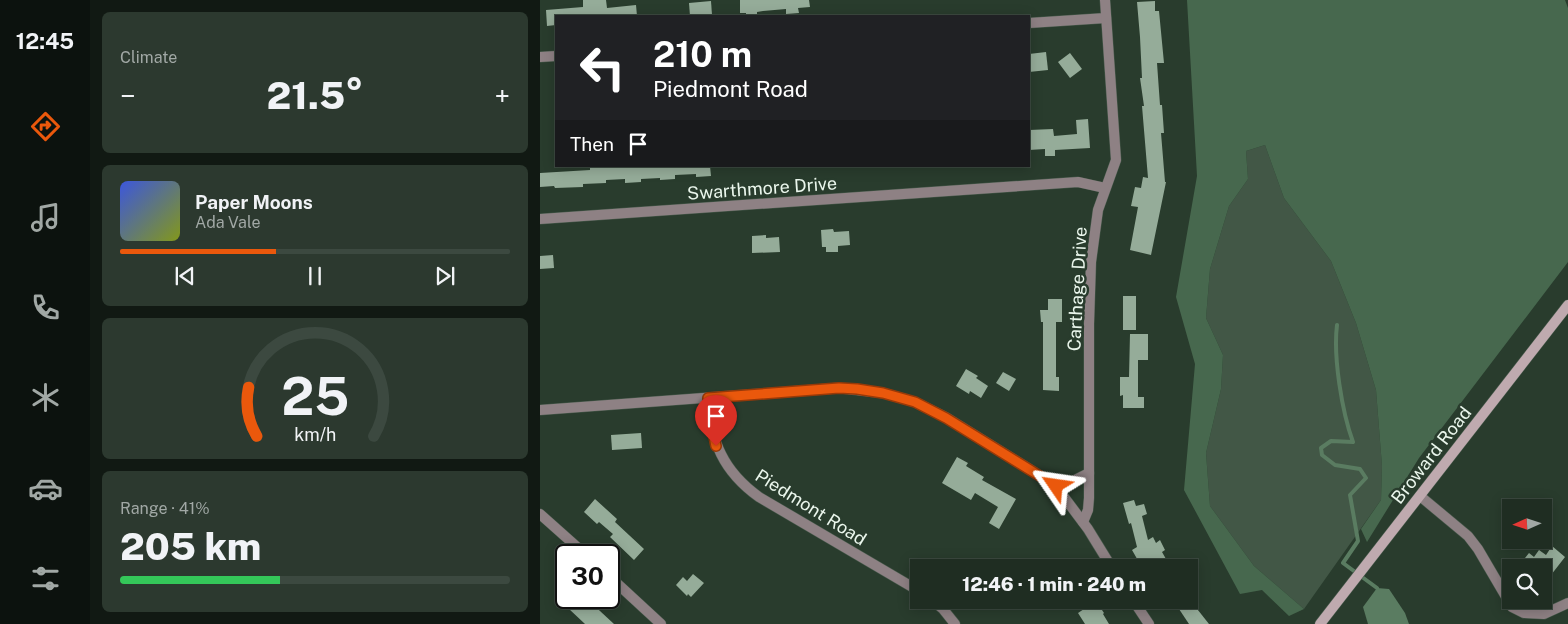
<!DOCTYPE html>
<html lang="en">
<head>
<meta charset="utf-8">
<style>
	body { margin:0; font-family:"Public Sans",sans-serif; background:#2c392f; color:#f1f3f6; height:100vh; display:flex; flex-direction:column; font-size:19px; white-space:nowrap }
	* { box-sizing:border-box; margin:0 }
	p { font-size:16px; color:#a1a8a5 }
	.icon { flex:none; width:28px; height:28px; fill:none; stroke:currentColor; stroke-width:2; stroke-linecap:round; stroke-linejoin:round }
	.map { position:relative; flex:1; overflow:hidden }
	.drawer { display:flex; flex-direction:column; gap:12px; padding:12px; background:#111913; width:450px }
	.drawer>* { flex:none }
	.top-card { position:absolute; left:15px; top:15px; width:475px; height:152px; border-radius:0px; box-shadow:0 2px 12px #0003,0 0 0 1px #3c4940; background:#202124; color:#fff; overflow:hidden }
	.needle { width:32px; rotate:267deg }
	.fabs { position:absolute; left:962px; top:499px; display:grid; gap:10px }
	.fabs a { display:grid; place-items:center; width:50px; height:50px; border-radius:0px; background:#1f2d22; box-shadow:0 2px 12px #0003,0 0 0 1px #3c4940; font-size:25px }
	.speed { position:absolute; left:15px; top:544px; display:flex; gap:10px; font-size:25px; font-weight:700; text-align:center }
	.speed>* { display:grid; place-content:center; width:65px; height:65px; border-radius:50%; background:#1f2d22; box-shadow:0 2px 12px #0003,0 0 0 1px #3c4940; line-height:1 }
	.speed .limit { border:2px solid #111; border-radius:8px; background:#fff; color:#111 }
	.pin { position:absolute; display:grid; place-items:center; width:42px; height:42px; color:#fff; margin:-51px -21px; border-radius:50% 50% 50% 0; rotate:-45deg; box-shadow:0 0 5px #0007 }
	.pin .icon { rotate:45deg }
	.me { position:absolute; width:55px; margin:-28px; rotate:302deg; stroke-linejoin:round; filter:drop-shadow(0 0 4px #0008) }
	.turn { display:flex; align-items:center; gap:18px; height:105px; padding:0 15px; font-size:22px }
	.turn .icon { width:65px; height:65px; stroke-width:2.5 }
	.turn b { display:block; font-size:35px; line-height:42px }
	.then { display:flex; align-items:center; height:48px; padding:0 15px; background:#0003; gap:10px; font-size:19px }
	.big { font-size:38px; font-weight:800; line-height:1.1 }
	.drawer .card { flex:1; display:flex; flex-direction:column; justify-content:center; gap:8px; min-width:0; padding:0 18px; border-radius:8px; background:#2c392f }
	.drawer .dial { align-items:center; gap:0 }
	.dial svg { height:130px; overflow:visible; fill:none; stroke:#3c4940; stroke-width:7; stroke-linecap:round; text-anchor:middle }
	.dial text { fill:#f1f3f6; stroke:none }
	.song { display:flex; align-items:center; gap:15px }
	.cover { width:60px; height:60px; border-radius:8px; background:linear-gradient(135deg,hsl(230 70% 55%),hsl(70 70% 35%)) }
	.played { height:5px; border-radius:2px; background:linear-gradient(90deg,#ea580c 40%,#3c4940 40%) }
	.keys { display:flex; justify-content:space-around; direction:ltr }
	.heat { display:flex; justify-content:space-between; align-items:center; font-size:28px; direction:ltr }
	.charge { height:8px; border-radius:4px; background:linear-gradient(90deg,#34c759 41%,#3c4940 0) }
	.trip { position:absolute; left:370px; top:559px; width:288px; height:50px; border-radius:0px; background:#1f2d22; box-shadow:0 2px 12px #0003,0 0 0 1px #3c4940; font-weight:800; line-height:50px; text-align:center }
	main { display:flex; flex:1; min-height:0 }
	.tab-bar { display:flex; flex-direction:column; width:90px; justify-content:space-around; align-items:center; background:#0c120e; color:#a1a8a5 }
	.tab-bar .icon { width:35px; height:35px }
	.tab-bar .on { color:#ea580c }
	.tab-bar b { font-size:22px; color:#f1f3f6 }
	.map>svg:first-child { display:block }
	.green { fill:#425746 }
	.forest { fill:#47684e }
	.water { fill:#5a7c61 }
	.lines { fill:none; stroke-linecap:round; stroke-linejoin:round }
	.stream { stroke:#5a7c61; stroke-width:4 }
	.building { fill:#95ac99 }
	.street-casing { stroke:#485a4c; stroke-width:11 }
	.secondary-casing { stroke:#485a4c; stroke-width:11 }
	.street { stroke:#8e8184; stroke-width:10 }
	.secondary { stroke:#bfaaaf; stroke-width:10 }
	.route-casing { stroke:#983908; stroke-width:12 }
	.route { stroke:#ea580c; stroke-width:9 }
	.labels { text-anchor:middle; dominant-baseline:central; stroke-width:5; stroke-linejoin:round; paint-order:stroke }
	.street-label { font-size:18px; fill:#eaf6ec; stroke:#293c2d }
</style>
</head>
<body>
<main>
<nav class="tab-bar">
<b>12:45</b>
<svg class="icon on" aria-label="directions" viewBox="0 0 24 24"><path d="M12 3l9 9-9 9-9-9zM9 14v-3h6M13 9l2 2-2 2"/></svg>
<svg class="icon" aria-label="music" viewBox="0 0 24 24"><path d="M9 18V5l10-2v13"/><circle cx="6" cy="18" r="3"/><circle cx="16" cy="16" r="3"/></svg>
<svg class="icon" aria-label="phone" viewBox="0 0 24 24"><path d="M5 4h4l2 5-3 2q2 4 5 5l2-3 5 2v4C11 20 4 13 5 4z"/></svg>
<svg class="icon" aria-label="climate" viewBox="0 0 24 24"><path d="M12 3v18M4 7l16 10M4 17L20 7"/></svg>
<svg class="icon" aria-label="car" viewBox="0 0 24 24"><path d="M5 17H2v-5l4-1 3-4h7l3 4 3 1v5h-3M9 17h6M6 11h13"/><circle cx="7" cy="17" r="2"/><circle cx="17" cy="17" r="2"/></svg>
<svg class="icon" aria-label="filters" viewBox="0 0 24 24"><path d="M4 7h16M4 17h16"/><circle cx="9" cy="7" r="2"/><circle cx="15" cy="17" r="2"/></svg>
</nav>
<section class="drawer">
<div class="card"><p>Climate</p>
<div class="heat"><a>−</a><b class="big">21.5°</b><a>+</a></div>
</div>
<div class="card">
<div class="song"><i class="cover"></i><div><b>Paper Moons</b><p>Ada Vale</p></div></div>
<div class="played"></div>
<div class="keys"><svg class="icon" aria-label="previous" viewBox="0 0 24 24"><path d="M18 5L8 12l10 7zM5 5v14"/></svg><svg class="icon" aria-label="pause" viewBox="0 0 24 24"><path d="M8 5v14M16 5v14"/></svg><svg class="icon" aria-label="next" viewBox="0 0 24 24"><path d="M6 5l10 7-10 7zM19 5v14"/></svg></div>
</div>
<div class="card dial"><svg viewBox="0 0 100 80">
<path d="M14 69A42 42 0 1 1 86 69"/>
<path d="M14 69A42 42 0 0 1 9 39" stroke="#ea580c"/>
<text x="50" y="56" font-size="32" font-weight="700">25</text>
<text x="50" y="72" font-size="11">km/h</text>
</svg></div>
<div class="card"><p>Range · 41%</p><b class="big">205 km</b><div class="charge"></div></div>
</section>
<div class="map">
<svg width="1028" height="624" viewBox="0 0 1028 624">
	<rect width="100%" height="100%" fill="#293c2d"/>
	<path class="green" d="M725,145L744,198L791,261L816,323L836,390L842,466L841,500L764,609L714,566L670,506L666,453L681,389L683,355L666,318L670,269L689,206L708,179L706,151Z"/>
	<path class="forest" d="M647,0H1025L1028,8V262L879,458L827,542L821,529L841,500L842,466L836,390L816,323L791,261L744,198L725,145L706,151L708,179L689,206L670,269L666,318L683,355L681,389L666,453L670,506L714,566L764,609L749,616L722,590L700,594L644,490L655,364L636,297L657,176Z"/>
	<path class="water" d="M837,588L849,589L865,613L869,624H828L823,607Z"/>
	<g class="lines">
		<path class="stream" d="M797,325C793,357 802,412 813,442L791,441L781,448L782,455L795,465L820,469L826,478L810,495L818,541L803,563L837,588"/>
	</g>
	<g class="building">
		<path d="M43,0H66L67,8L96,5L97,16H16V25L7,26L6,10L43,7Z"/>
		<path d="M200,0H269L270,7L258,8L259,13L246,14V9L223,11L217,12V14H206V13H200Z"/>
		<path d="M171,1L172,15L150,16L149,3Z"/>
		<path d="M615,1V11H619L624,63H617L620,105H622L624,133H621L625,182H626L611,255L590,250L598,207L591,206L595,187L601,188L603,177L608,178L602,106H604L600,78H602L600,37L597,2Z"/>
		<path d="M506,52L508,70L489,72V54Z"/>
		<path d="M530,53L542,69L530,78L518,62Z"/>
		<path d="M548,119L550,148L515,150V156H505V149L489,150V130L513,129L514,136L537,134L536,120Z"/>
		<path d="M50,166H170L171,176L156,177V174L135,175V179L120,180V178L101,179V182L85,183V179L66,180V183L43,184V187L15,188L14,186L0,187V173L50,170Z"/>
		<path d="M293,229L294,232L309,231L310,245L298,246V252H286V247H282L281,230Z"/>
		<path d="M226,235V238L239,237L240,252L212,253V236Z"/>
		<path d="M13,255L14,268L0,269V256Z"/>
		<rect x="583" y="296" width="13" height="34"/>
		<path d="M508,299H522V322H516V377H519V391L503,390V322H501L500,310H508Z"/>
		<path d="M590,334H608V360H598V397H604V408H583V395L580,396V377H589Z"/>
		<path d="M426,369L438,376L436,378L448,386L441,398L430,391L429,394L416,386Z"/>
		<path d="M463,372L476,379L469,391L456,383Z"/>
		<path d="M101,433L102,448L72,450L71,435Z"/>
		<path d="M417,457L428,463L426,466L444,477L442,480L476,499L459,529L449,523L458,507L435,493L431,500L402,483Z"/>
		<path d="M55,499L77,519L75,522L104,549L94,560L70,537L73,534L59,522L57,524L44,512Z"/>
		<path d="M594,500L596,506L604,504L607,514L602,516L608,540L613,537L616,543L620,540L625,550L622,552L626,559L612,567L607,559L600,564L592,550L597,547L591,523L589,524L583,503Z"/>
		<path d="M1012,546L1025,557L1004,584V568H977L989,553L994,557L999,550L1006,555Z"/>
		<path d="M153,574L164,583L151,597L148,594L147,596L136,585L143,577L147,581Z"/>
		<path d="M38,598H46L74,624H45L28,608Z"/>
		<path d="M633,600H650L669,624H649Z"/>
		<path d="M556,601L564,613L563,614L569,624H545L538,613Z"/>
	</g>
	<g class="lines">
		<defs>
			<g id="street">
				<path d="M489,23L566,18"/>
				<path d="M0,57L16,56"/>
				<path d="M0,219L538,182L565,188"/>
				<path d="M168,398C171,442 183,471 219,497L379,591"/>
				<path d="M0,410L299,388L343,393L375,402L407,418L515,485L548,529L572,568"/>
				<path d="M516,486L531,482L549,473"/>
				<path d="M880,496L928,536L938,549L972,607L984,613L1004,614L1028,603"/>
				<path d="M0,514L46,555"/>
				<path d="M543,522L548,510L549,498V324L551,262L558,210L576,160L565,0"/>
				<path d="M69,576L121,624"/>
				<path d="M392,600L403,609L415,624"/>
				<path d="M593,600L609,624"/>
			</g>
			<path id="secondary" d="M780,624L1028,305"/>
		</defs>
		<use href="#street" class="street-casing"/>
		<use href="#secondary" class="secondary-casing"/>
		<use href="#street" class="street"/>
		<use href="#secondary" class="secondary"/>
	</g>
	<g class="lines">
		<defs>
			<path id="route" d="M176,446L170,418L168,398L299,388L317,389L343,393L375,402L406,418L516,486"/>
		</defs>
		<use href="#route" class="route-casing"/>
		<use href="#route" class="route"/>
	</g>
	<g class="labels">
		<g class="street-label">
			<text transform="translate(222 188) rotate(-4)">Swarthmore Drive</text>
			<text transform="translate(537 289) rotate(-87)">Carthage Drive</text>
			<text transform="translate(891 455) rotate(-52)">Broward Road</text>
			<text transform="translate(271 507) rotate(32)">Piedmont Road</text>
		</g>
	</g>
</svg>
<div class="fabs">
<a><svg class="needle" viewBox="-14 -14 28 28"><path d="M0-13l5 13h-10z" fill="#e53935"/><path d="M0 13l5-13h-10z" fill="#a1a8a5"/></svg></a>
<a><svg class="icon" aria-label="search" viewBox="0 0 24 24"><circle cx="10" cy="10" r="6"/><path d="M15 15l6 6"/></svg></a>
</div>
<div class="speed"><div class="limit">30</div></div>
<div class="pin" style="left:176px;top:446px;background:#d93025"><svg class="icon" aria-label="arrive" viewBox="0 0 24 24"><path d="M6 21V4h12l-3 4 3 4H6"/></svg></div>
<svg class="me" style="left:516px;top:486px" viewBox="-20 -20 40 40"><path d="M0-17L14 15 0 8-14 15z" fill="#ea580c" stroke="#fff" stroke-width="4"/></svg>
<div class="trip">12:46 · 1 min · 240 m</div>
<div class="top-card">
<div class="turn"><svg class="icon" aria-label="left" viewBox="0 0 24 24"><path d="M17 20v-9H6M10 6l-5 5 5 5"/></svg><div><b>210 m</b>Piedmont Road</div></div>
<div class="then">Then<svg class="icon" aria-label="arrive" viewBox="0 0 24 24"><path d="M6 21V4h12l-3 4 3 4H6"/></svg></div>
</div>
</div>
</main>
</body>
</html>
